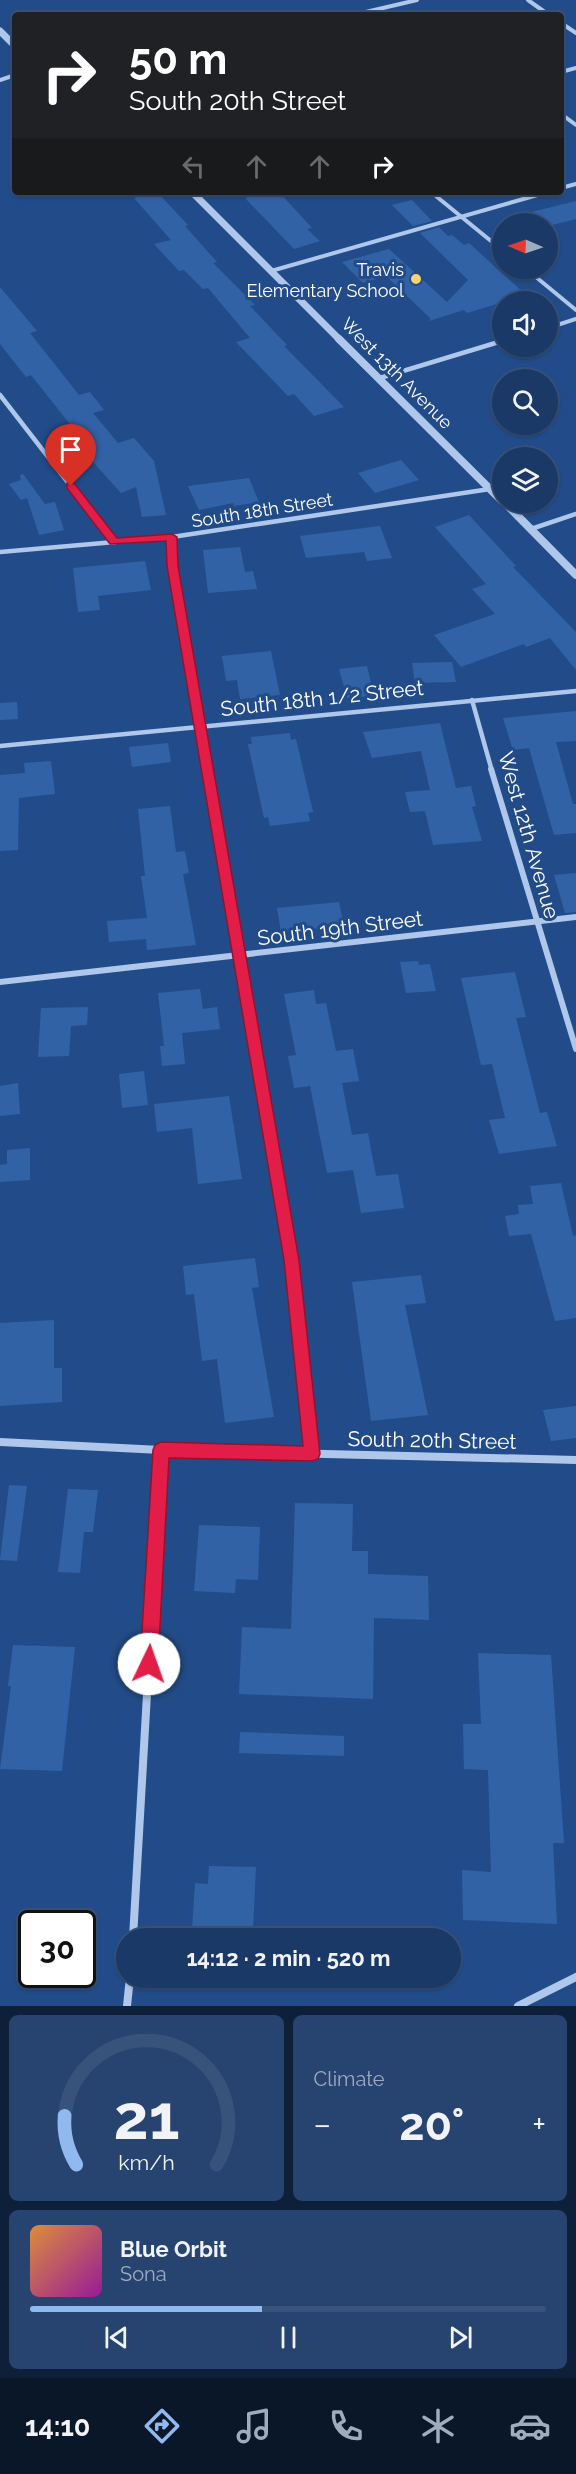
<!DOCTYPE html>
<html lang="en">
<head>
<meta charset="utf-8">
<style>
	body { margin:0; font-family:Raleway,sans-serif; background:#274470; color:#f1f3f6; height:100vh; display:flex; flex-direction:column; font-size:22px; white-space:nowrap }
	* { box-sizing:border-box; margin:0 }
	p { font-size:20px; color:#9facc0 }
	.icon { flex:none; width:33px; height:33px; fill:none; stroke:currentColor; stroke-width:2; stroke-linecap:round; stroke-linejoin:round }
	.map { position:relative; height:2006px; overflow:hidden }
	.drawer { display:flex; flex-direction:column; gap:9px; padding:9px; background:#0e1f39; flex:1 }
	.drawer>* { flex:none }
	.top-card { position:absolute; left:12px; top:12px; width:552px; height:183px; border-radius:6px; box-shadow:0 2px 4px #0004,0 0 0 2px #38537b; background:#202124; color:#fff; overflow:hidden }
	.needle { width:39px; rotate:272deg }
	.tools { position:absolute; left:492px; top:213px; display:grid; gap:12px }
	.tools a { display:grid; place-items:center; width:66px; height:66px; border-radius:50%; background:#1a3967; box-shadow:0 2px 4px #0004,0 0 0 2px #38537b; font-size:30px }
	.speed { position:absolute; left:18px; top:1910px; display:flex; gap:12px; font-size:30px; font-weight:700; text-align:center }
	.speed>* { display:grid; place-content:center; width:78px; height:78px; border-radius:50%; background:#1a3967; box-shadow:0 2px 4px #0004,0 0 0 2px #38537b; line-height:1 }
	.speed .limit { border:3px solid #111; border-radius:9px; background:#fff; color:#111 }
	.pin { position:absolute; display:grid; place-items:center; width:51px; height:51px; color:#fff; margin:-62px -26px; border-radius:50% 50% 50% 0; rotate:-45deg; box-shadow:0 0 6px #0007 }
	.pin .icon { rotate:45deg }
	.me { position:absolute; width:66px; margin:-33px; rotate:3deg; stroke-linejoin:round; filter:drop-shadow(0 0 4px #0008) }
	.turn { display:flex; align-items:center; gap:21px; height:126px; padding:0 18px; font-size:27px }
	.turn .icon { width:78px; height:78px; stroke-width:2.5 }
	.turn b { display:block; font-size:42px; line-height:51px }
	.lanes { display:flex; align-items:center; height:57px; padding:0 18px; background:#0003; justify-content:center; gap:30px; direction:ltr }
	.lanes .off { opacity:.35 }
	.big { font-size:45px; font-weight:700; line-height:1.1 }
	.drawer .widget { flex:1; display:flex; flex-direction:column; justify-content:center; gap:9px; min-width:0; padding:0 21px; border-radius:9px; background:#274470 }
	.drawer .dial { align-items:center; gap:0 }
	.dial svg { height:156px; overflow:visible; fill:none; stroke:#38537b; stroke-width:7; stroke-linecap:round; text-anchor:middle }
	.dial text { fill:#f1f3f6; stroke:none }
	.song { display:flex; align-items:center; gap:18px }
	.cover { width:72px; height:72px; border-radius:9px; background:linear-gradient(135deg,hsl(30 70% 55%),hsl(300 70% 35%)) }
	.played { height:6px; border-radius:3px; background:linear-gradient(90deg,#90b9f0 45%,#38537b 45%) }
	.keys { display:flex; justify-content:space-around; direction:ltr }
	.heat { display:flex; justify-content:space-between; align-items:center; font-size:33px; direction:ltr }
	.drawer .tiles { flex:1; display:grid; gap:9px; grid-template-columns:1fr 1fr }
	.widget:last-child { grid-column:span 2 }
	.trip { position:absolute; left:116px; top:1928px; width:345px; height:60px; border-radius:30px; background:#1a3967; box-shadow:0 2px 4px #0004,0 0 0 2px #38537b; font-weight:700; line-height:60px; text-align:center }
	.tab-bar { display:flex; height:96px; justify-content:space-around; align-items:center; background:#0a1729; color:#9facc0 }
	.tab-bar .icon { width:42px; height:42px }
	.tab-bar .on { color:#90b9f0 }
	.tab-bar b { font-size:27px; color:#f1f3f6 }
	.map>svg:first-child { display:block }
	.building { fill:#3262a6 }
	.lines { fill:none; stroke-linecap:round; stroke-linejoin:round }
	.minor-far3 { stroke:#aec7ea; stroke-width:4 }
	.minor-far2 { stroke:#aec7ea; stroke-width:4.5 }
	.minor-far1 { stroke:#aec7ea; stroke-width:6 }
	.minor { stroke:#aec7ea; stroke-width:8 }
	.tertiary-far1 { stroke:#aec7ea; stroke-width:7 }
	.tertiary { stroke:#aec7ea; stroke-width:8 }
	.route { fill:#e11d48; stroke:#92132f; stroke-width:1.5 }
	.poi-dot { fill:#f6d36f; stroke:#224c89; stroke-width:2 }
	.labels { text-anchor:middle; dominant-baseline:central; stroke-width:6; stroke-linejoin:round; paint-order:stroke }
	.far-poi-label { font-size:18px; fill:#fff; stroke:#224c89; text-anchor:end }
	.far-street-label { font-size:18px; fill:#fff; stroke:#224c89 }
	.street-label { font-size:21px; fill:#fff; stroke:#224c89 }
</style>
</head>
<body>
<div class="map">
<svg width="576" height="2006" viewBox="0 0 576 2006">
	<rect width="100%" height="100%" fill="#224c89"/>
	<g class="building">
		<path d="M157,192L188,225L185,226L217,262L213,263L255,305L250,306L287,345L284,346L344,407L314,416L294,394L288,396L236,342L250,338L208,288L203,289L184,270L179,271L154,244L171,240L134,198Z"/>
		<path d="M270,192H279L312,228L307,229L320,241L294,249L245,198Z"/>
		<path d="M412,200L432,221L413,226L392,205Z"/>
		<path d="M576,201V219L548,226V224H512L511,217Z"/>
		<path d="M439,227L448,236L452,235L464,245L469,243L526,295L467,313L464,310L429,321L431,319L386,276L363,283L342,262L389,249L447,302L468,280L420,233Z"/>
		<path d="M0,287L37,331L30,333L79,395L90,392L104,410L93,413L118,443L134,438L154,461L166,515L142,517L136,487L121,493L85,453L88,452L73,435L77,433L31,375L26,377L0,344Z"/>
		<path d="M401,460L419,480L375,493L358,473Z"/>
		<path d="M23,474L45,504L55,502L64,530L39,535L27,498L21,500L9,484L21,480L20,475Z"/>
		<path d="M249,478L259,502L234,506L233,503L199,510L188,486Z"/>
		<path d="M469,515L516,566L513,567L576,632V670L550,638L526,647L524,644L461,667L434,635L495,614L472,589L486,584L435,527Z"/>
		<path d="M380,526L392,558L367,561L364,552L306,558L300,536Z"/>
		<path d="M240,547L245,572L253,571L257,589L208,593L203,550Z"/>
		<path d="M145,561L151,590L98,596L100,610L78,612L73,568Z"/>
		<path d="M271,651L280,695L240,699L237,680L226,681L222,656Z"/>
		<path d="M452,662L456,682L415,683L412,663Z"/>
		<path d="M367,666L374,696L347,698L339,669Z"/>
		<path d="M17,702L18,719L0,720V703Z"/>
		<path d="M576,711V741L556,742L573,804H576V833L554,835L529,748L513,750L503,718Z"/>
		<path d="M440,723L456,788L471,786L476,806L472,807L482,841L433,845L425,811L410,812L405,792L430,790L421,751L372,758L363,732Z"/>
		<path d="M290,733L291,740L296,739L313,812L308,813L310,821L270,826L268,817L264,818L248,744H252L251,737Z"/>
		<path d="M168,743L171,762L132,767L129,747Z"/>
		<path d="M51,761L55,794L19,798L18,850L0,851V775L25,773L24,763Z"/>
		<path d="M170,806L176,852L185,851L189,873L183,874L196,945L147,950L146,939L109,942L107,921L147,918L141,876H145L138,809Z"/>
		<path d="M576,873V912L565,913L554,875Z"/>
		<path d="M339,902L344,926L281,932L277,908Z"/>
		<path d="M418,961L419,965L430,964L436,991L406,993L400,962Z"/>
		<path d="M515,972L526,1017L516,1018L540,1113L547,1112L557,1146L499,1154L489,1120L505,1118L492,1064L481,1065L461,978Z"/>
		<path d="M200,989L203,1009L217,1007L220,1029L182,1033L185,1064L162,1066L160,1046H164L158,993Z"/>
		<path d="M314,990L316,1004L326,1003L336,1051L353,1049L359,1081L342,1083L352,1135L368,1133L376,1176L398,1174L404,1208L361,1213L353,1170L327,1173L310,1086L294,1088L288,1056L296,1055L284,994Z"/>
		<path d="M88,1007L87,1025L71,1026L69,1056L38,1057L41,1008Z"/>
		<path d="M144,1071L148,1105L122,1108L119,1074Z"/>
		<path d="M18,1083L20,1114L0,1116V1086Z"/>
		<path d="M229,1096L242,1179L198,1184L192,1128L157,1132L154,1104Z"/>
		<path d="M30,1148V1180L0,1182V1165L7,1164V1150Z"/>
		<path d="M561,1183L573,1236L576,1235V1318L555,1321L531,1234L509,1236L505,1216L519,1214L518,1205L533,1204L530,1186Z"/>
		<path d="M255,1258L259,1287L252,1288L274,1417L225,1423L217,1359L202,1361L194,1294L186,1295L183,1266Z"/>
		<path d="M421,1275L426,1303L405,1305L428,1415L371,1421L352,1282Z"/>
		<path d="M54,1320V1368H62V1402L0,1406V1323Z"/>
		<path d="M576,1406V1438L551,1441L543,1410Z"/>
		<path d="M9,1485L27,1486L17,1561L0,1560Z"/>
		<path d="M68,1489L98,1490L93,1532H84L80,1573L58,1572Z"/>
		<path d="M295,1503L353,1504L352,1551H368V1574L428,1576L429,1620L374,1618L373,1699L239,1694L242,1627L291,1629Z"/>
		<path d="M199,1525L260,1527L258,1580L236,1579L235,1593L194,1591Z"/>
		<path d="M13,1645L75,1647L62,1771L0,1769L11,1686H8Z"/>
		<path d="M478,1653L551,1655L564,1843H553L557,1924L463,1920L462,1870L491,1872L488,1770L464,1769L463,1724H481Z"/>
		<path d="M240,1732L344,1736V1756L239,1753Z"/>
		<path d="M209,1866L256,1867L253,1931L192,1928L195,1883L208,1884Z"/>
	</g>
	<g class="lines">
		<g class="minor-far3">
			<path d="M528,0L549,15"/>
			<path d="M353,15L417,0"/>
			<path d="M561,23L576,33"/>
			<path d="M561,72L576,68"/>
			<path d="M0,80L15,75"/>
			<path d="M561,114L576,125"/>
			<path d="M561,188L576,184"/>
			<path d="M431,192L502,250"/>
			<path d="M525,268L576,310"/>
			<path d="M271,271L548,192"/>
			<path d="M548,328L576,319"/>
		</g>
		<g class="minor-far2">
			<path d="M380,378L502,341"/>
			<path d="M0,395L114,542"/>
			<path d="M531,529L576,514"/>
			<path d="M172,537L173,566L208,771"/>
			<path d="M0,552L172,537L490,489"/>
			<path d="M472,700L492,771"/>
			<path d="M0,746L576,691"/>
		</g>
		<g class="minor-far1">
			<path d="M208,769L292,1260L298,1316"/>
			<path d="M491,769L576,1049"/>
			<path d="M0,982L576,917"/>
		</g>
		<g class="minor">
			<path d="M298,1315L312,1453"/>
			<path d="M0,1442L161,1450L576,1460"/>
			<path d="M133,1938L161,1450"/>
			<path d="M127,2006L130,1977"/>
			<path d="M518,2006L576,1977"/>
		</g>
		<g class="tertiary-far1">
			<path d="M0,31L15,46"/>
			<path d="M192,192L341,341"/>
		</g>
		<g class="tertiary">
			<path d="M339,339L502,501"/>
			<path d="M504,502L576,575"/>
		</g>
	</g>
	<path class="route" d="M67,483H74L117,538L172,534L177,537L178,566L299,1260L320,1454L318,1459L312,1461L169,1458L158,1664L155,1670L149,1673L143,1670L140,1664L153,1450L155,1445L161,1442L303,1446L284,1260L167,566L166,541L110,544L67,488Z"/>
	<circle class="poi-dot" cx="416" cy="279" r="6"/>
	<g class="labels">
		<g class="far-poi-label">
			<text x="404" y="269">Travis<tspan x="404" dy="21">Elementary School</tspan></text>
		</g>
		<g class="far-street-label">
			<text transform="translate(397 373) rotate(45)">West 13th Avenue</text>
			<text transform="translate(262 510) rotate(-9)">South 18th Street</text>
		</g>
		<g class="street-label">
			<text transform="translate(322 698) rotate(-6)">South 18th 1/2 Street</text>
			<text transform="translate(529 835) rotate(74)">West 12th Avenue</text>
			<text transform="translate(340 928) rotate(-7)">South 19th Street</text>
			<text transform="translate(432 1440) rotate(1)">South 20th Street</text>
		</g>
	</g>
</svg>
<div class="tools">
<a><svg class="needle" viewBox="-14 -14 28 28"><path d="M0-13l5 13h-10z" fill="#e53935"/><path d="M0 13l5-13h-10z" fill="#9facc0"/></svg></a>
<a><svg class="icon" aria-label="sound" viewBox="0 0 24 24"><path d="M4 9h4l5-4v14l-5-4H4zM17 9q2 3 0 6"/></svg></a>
<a><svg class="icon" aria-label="search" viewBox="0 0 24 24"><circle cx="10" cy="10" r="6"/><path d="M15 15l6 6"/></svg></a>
<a><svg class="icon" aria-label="layers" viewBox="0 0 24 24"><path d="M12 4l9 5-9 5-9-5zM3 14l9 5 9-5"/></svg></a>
</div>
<div class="speed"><div class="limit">30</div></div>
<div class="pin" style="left:71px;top:486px;background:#d93025"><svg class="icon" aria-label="arrive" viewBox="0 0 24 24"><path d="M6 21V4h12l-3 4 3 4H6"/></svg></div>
<svg class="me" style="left:149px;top:1664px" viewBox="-20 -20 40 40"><circle r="19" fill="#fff"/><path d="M0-13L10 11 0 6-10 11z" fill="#e11d48"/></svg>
<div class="trip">14:12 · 2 min · 520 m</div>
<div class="top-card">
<div class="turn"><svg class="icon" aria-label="right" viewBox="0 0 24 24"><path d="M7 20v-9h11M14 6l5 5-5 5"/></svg><div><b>50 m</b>South 20th Street</div></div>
<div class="lanes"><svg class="icon off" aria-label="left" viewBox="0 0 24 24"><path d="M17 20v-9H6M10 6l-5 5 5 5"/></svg><svg class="icon off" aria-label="ahead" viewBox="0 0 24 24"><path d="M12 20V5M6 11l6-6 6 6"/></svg><svg class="icon off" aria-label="ahead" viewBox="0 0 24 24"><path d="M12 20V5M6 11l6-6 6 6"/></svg><svg class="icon" aria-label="right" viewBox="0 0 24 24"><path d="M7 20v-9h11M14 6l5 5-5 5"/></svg></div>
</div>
</div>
<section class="drawer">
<div class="tiles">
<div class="widget dial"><svg viewBox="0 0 100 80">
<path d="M14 69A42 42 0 1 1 86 69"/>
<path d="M14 69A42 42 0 0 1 8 44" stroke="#90b9f0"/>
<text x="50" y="56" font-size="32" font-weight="700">21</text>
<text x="50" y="72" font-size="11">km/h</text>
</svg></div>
<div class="widget"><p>Climate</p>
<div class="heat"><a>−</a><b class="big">20°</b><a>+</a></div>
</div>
<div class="widget">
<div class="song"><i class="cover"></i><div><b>Blue Orbit</b><p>Sona</p></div></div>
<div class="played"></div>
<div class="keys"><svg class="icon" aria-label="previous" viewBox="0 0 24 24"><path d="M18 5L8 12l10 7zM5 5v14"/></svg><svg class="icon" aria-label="pause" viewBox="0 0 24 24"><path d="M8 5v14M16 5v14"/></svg><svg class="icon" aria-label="next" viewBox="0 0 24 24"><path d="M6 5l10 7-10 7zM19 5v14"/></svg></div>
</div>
</div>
</section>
<nav class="tab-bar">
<b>14:10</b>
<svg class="icon on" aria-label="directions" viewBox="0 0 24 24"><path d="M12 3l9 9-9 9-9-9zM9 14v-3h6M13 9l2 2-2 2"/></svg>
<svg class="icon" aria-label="music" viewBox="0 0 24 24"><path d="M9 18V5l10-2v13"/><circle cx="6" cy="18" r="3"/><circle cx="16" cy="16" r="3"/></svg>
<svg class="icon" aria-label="phone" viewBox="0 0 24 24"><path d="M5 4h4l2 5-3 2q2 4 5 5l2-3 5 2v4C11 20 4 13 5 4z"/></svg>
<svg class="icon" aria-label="climate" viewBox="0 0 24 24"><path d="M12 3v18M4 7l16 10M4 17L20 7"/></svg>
<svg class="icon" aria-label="car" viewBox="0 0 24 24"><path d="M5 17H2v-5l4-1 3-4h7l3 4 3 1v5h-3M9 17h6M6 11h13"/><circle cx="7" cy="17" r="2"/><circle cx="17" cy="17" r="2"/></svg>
</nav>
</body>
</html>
